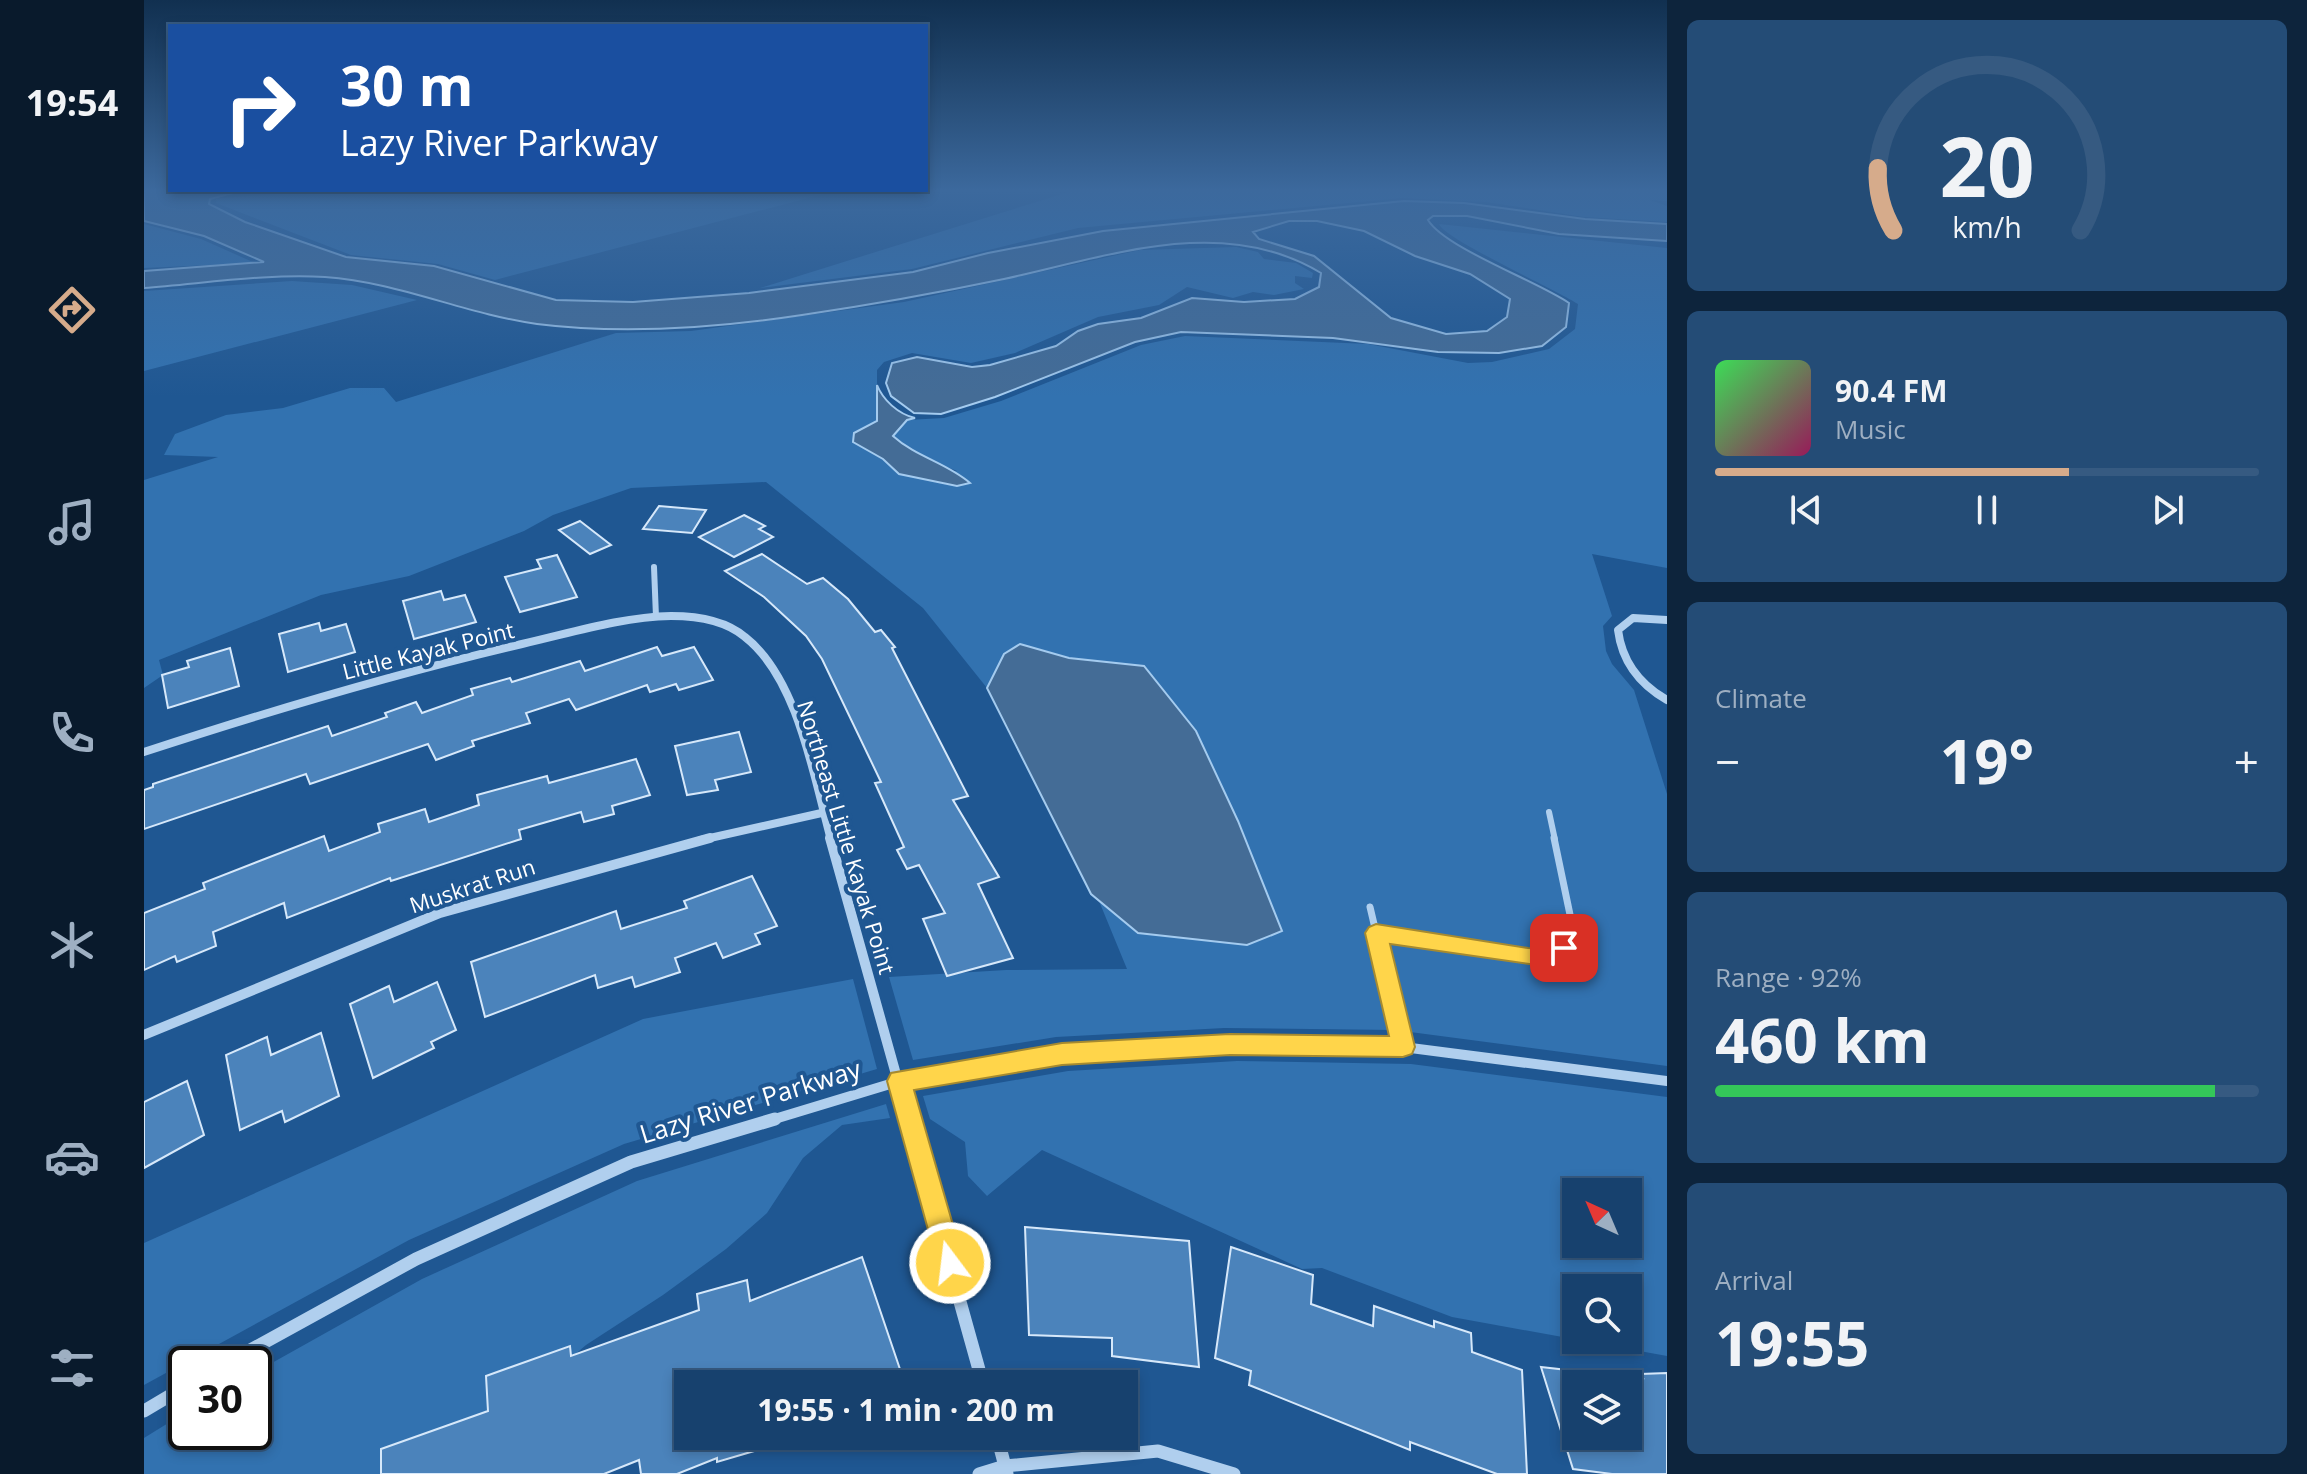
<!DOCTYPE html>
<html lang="en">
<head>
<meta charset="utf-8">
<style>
	body { margin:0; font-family:"Open Sans",sans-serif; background:#244c76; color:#f1f3f6; height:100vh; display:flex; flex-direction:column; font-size:30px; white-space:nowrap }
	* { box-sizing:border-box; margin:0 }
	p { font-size:26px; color:#9eafc2 }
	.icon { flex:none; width:44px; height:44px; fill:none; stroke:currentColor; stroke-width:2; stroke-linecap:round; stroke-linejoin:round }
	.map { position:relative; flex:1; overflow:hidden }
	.panel { display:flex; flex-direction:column; gap:20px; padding:20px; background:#0d243c; width:640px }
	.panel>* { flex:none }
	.guide { position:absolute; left:24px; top:24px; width:760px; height:168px; border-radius:0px; box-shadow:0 4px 12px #0003,0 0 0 2px #365a81; background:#1a4fa0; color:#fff; overflow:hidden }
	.needle { width:52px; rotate:316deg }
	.tools { position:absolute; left:1418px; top:1178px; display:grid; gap:16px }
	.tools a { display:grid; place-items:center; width:80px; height:80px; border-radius:0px; background:#17416e; box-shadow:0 4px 12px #0003,0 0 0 2px #365a81; font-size:40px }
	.speed { position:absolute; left:24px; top:1346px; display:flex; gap:16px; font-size:40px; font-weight:700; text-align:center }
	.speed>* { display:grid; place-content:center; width:104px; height:104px; border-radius:50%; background:#17416e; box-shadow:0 4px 12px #0003,0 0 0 2px #365a81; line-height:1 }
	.speed .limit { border:4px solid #111; border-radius:12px; background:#fff; color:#111 }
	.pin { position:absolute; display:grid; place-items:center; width:68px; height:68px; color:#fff; margin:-34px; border-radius:16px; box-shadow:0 4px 12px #0006 }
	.me { position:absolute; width:88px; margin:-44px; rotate:345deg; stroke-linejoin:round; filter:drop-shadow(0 0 6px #0008) }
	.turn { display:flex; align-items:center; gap:28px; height:168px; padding:0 40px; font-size:36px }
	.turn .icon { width:104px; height:104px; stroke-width:2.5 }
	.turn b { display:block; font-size:56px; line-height:68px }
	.big { font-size:60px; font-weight:700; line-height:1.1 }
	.panel .widget { flex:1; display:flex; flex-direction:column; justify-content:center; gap:12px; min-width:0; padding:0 28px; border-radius:12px; background:#244c76 }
	.panel .dial { align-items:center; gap:0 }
	.dial svg { height:208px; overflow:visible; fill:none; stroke:#365a81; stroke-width:7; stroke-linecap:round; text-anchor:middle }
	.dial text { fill:#f1f3f6; stroke:none }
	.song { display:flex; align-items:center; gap:24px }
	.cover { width:96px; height:96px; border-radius:12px; background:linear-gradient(135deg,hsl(130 70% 55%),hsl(330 70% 35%)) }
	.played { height:8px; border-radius:4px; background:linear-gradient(90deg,#d6ab8b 65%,#365a81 65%) }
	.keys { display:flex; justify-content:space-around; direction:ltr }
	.heat { display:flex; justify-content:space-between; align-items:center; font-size:44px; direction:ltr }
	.charge { height:12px; border-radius:6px; background:linear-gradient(90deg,#34c759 92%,#365a81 0) }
	.trip { position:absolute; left:530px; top:1370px; width:464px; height:80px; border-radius:0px; background:#17416e; box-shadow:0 4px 12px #0003,0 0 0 2px #365a81; font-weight:700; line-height:80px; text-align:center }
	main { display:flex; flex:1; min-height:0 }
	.dock { display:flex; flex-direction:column; width:144px; justify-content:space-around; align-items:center; background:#091a2c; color:#9eafc2 }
	.dock .icon { width:56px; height:56px }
	.dock .current { color:#d6ab8b }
	.dock b { font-size:36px; color:#f1f3f6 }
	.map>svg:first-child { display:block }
	.green { fill:#3272b0; fill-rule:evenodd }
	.water { fill:#446c96; stroke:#a4cbef; stroke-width:2; fill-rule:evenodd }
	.building { fill:#4b83bb; stroke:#d6e8fa; stroke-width:2 }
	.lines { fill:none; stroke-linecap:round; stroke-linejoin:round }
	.lane-far1 { stroke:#b0cfee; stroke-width:6 }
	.lane { stroke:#b0cfee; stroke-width:7 }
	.street-far3 { stroke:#b0cfee; stroke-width:6 }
	.street-far2 { stroke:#b0cfee; stroke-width:8 }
	.street-far1 { stroke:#b0cfee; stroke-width:10 }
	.street { stroke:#b0cfee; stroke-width:13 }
	.route { fill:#ffd54a; stroke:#a68a30; stroke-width:2 }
	.labels { text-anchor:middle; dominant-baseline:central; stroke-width:8; stroke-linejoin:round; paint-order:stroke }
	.street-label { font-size:22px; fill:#fff; stroke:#1f5792 }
	.near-street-label { font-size:26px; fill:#fff; stroke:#1f5792 }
</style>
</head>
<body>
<main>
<nav class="dock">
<b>19:54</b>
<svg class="icon current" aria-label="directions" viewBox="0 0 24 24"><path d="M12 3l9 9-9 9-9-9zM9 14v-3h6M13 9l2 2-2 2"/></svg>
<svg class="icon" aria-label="music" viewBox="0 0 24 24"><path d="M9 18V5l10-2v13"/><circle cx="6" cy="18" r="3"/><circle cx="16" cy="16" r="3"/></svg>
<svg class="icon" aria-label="phone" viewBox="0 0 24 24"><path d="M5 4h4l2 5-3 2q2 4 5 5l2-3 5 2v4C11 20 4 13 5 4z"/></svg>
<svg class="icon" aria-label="climate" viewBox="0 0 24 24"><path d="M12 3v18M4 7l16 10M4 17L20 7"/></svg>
<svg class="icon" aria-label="car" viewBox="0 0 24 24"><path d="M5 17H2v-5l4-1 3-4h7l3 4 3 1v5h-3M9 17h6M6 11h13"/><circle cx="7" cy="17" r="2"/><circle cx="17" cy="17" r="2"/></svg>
<svg class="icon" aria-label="filters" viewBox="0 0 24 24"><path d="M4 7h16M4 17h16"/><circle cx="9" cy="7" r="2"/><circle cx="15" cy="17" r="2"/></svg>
</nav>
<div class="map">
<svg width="1523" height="1474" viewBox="0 0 1523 1474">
	<rect width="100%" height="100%" fill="#1f5792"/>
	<g class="green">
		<path d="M184,190H695L351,280L294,264L207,255L72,203V199L80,198Z"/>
		<path d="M931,190H1523V201L1506,200L1523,206V222L1440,217L1342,202L1258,198L934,228L768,269L616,288Z"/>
		<path d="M0,224L57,239L111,263L0,268Z"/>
		<path d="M1295,224L1523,248V568L1448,554L1468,616L1459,626L1462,651L1468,664L1490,690L1523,794V1066L1251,1030L1080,1028L912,1037L769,1060L745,977L862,970L983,969L955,901L994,933L1094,821L1052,731L1000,666L925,658L876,644L860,654L843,688L779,608L622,482L487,488L409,515L380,531L265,576L177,595L15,660L19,675L0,688V480L74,457L20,455L31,434L82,415L139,408L206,388H240L252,402L472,333L547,331L760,302L996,250L1092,247L1114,252L1120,259L1152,263L1169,273L1168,278L1151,276V283L1160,289L1130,295L1109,292L1089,298L1043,287L1015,305L954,317L871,353L827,363L768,353L740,362L733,370V421L710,432L755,474L813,471L777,457L749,435L763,420L800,418L857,401L997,345L1041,336L1224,344L1324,363L1348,362L1405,349L1431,329L1434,304C1411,289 1300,239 1295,224Z"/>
		<path d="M148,281L208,285L273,300L0,371V291Z"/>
		<path d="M709,979L733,1069L480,1144L265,1240L0,1385V1243L499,1019Z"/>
		<path d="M1093,1061L1267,1064L1523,1097V1356L1308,1317L1178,1268L1158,1269L898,1150L843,1196L824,1176L821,1142L786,1119L779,1096L924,1071ZM1432,1192H1484V1244H1432ZM1432,1288H1484V1340H1432Z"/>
		<path d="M742,1104L746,1118L698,1125L659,1158L623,1213L582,1249L519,1295L442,1345L386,1393L314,1474H0V1438L42,1412V1432H110V1373L278,1279L493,1181Z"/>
	</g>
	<g class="water">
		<path d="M0,190H164L96,191L66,199L65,204L101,222L202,257L290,266L412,300L489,302L605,293L769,272L844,253L959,231L1260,201L1320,203L1441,219L1523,224V241L1415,234L1323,216H1289L1284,220C1301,248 1393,281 1425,303L1422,327L1398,346L1355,353L1294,352L1189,338L1037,332L991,342L851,397L797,414L770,413L747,396L742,383L748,363L773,357L828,367L846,365L912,346L934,331L954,324L997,318L1048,298L1100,302L1151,299L1175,287L1177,273C1078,213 963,257 860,279C793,293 726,305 658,315C572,328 480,335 393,324C321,314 254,282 181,277C126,273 56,284 0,288V271L120,262L60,236L0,221ZM1145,221H1173L1220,231L1271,256L1326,274L1366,299L1363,317L1343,331L1302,334L1247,318L1170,256L1115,239L1109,232Z"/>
		<path d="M733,385C739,400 754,414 771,418L763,420L749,436C772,457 803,463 826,483L813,486L755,474L739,459L709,442L710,433L733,421Z"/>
		<path d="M876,644L925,658L1000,666L1052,731L1094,821L1138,931L1103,945L994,933L947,894L843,688L860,654Z"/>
	</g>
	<g class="building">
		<path d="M515,506L562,510L548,533L499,529Z"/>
		<path d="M600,515L621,526L615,529L629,537L590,557L555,537Z"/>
		<path d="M436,521L467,545L446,554L415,530Z"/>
		<path d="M618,554L663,584L679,578L704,599L731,632L737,630L751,647L748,648L824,796L809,800L855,877L834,884L869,958L803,976L779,919L801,913L775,865L763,869L753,850L760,847L731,783L737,782L678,659L662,636L620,597L581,571Z"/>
		<path d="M413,555L433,597L376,612L361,577L397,568L393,560Z"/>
		<path d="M297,591L300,600L321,595L332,622L270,639L259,601Z"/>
		<path d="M175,623L177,631L202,624L211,652L144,672L135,634Z"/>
		<path d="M513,647L518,656L550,647L569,680L535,690L532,684L506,692L503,685L432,710L425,699L382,713L386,723L328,741L330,746L292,760L284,744L166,784L162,774L0,829V790L9,787V784L184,726L188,736L243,717L241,713L272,702L278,713L329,695L327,689L366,678L368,682L436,661L441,671Z"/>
		<path d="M86,648L95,686L24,708L18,675L45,667L43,661Z"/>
		<path d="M595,732L607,772L571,780L574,790L543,795L531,746Z"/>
		<path d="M492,759L506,795L468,806L470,814L440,822L437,812L375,830L377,839L247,881L246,878L143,918L140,903L69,932L72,946L33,962L31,956L0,970V913L61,889L59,883L180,836L185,851L236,832L234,824L281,809L285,822L335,805L333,795L403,776L405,783Z"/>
		<path d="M608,876L633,926L611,934L616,944L579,958L572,943L531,958L536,972L491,987L488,977L454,988L451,975L341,1017L327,962L472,911L477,929L543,908L540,901Z"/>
		<path d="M293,982L312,1030L287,1042L290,1048L229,1078L206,1004L245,986L250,1002Z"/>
		<path d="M177,1033L195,1096L141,1122L138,1111L96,1130L82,1055L123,1037L127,1055Z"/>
		<path d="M43,1081L60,1135L0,1168V1102Z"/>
		<path d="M881,1227L1045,1241L1055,1367L968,1356V1338L885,1335Z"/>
		<path d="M1087,1247L1169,1275L1167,1304L1229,1326L1230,1306L1290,1327V1321L1327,1333L1328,1352L1378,1370L1383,1474H1353L1266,1442V1450L1105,1385L1107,1371L1071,1358Z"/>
		<path d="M718,1257L761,1384H544V1436H643L644,1441L573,1462V1458L533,1474H497L495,1460L460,1474H237V1449L344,1411L342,1376L426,1346L427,1356L555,1310L553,1294L603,1280L606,1301Z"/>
		<path d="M1397,1367L1432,1371V1436H1484V1376L1499,1378L1497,1374L1523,1373V1474H1468L1429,1469Z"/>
	</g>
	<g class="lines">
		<path class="lane-far1" d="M1405,812L1411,840"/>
		<g class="lane">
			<path d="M1226,907L1259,1047"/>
			<path d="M1232,933L1407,958L1420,948L1429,929L1410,838"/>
		</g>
		<g class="street-far3">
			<path d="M510,567L512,617"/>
			<path d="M508,617H549"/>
		</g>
		<g class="street-far2">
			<path d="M1523,620L1489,618L1474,630C1478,662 1495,684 1523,700"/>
			<path d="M0,752C125,711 250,674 378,644C427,633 477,617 527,616C552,616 581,620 601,637C654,678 670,778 687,840"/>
			<path d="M557,840L682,812"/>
		</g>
		<g class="street-far1">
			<path d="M686,838L765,1121"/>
			<path d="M0,1035L296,913L566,838"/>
			<path d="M624,1121L756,1081L918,1054L1086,1044L1259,1047L1523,1081"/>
		</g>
		<g class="street">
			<path d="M765,1119L839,1384"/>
			<path d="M81,1364L272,1259L487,1162L631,1119"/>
			<path d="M0,1411L42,1386"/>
			<path d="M853,1436L863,1474"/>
			<path d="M835,1474L861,1466L1014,1451L1090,1474"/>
		</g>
	</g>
	<linearGradient id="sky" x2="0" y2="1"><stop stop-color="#113050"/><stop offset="0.48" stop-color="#3c699d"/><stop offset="1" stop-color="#3c699d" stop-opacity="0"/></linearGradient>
	<rect width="1523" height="397" fill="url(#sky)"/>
	<path class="route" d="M1232,924L1384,948L1403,949L1420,939L1428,942L1431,948L1428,955L1407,967L1246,944L1271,1047L1268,1054L1259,1057L1086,1055L918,1065L770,1090L820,1263L816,1273L806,1277L796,1273L743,1081L747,1073L918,1043L1086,1034L1245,1036L1221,933L1225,927Z"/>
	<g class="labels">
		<g class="street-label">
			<text transform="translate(284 650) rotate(-14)">Little Kayak Point</text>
			<text transform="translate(703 837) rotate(73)">Northeast Little Kayak Point</text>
			<text transform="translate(328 885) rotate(-18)">Muskrat Run</text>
		</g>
		<g class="near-street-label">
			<text transform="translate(606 1101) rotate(-17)">Lazy River Parkway</text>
		</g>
	</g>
</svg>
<div class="tools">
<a><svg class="needle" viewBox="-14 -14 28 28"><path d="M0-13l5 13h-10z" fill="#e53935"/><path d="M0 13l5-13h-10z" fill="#9eafc2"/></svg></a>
<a><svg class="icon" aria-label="search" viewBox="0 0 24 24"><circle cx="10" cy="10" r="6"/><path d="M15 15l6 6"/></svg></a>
<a><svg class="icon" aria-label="layers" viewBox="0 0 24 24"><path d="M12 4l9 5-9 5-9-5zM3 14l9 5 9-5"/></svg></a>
</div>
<div class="speed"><div class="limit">30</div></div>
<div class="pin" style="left:1420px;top:948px;background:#d93025"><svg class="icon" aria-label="arrive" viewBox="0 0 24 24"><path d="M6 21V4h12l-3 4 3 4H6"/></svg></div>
<svg class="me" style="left:806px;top:1263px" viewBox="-20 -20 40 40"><circle r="17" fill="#ffd54a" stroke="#fff" stroke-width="3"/><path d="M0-11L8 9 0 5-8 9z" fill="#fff"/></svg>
<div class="trip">19:55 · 1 min · 200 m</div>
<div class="guide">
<div class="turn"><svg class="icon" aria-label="right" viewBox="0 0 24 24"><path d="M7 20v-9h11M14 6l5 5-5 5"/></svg><div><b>30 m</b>Lazy River Parkway</div></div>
</div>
</div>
<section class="panel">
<div class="widget dial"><svg viewBox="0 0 100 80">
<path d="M14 69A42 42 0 1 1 86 69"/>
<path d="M14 69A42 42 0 0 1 8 45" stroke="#d6ab8b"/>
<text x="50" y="56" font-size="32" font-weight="700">20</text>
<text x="50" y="72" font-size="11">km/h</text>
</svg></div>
<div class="widget">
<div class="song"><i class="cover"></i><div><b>90.4 FM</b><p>Music</p></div></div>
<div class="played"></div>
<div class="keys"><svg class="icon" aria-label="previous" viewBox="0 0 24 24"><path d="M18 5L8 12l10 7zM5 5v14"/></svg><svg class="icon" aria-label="pause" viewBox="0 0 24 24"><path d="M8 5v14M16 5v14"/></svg><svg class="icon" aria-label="next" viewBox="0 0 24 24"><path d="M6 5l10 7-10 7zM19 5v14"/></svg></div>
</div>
<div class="widget"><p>Climate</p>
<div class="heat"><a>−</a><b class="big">19°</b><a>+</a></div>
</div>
<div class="widget"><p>Range · 92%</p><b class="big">460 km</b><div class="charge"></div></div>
<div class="widget"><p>Arrival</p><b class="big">19:55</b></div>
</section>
</main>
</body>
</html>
